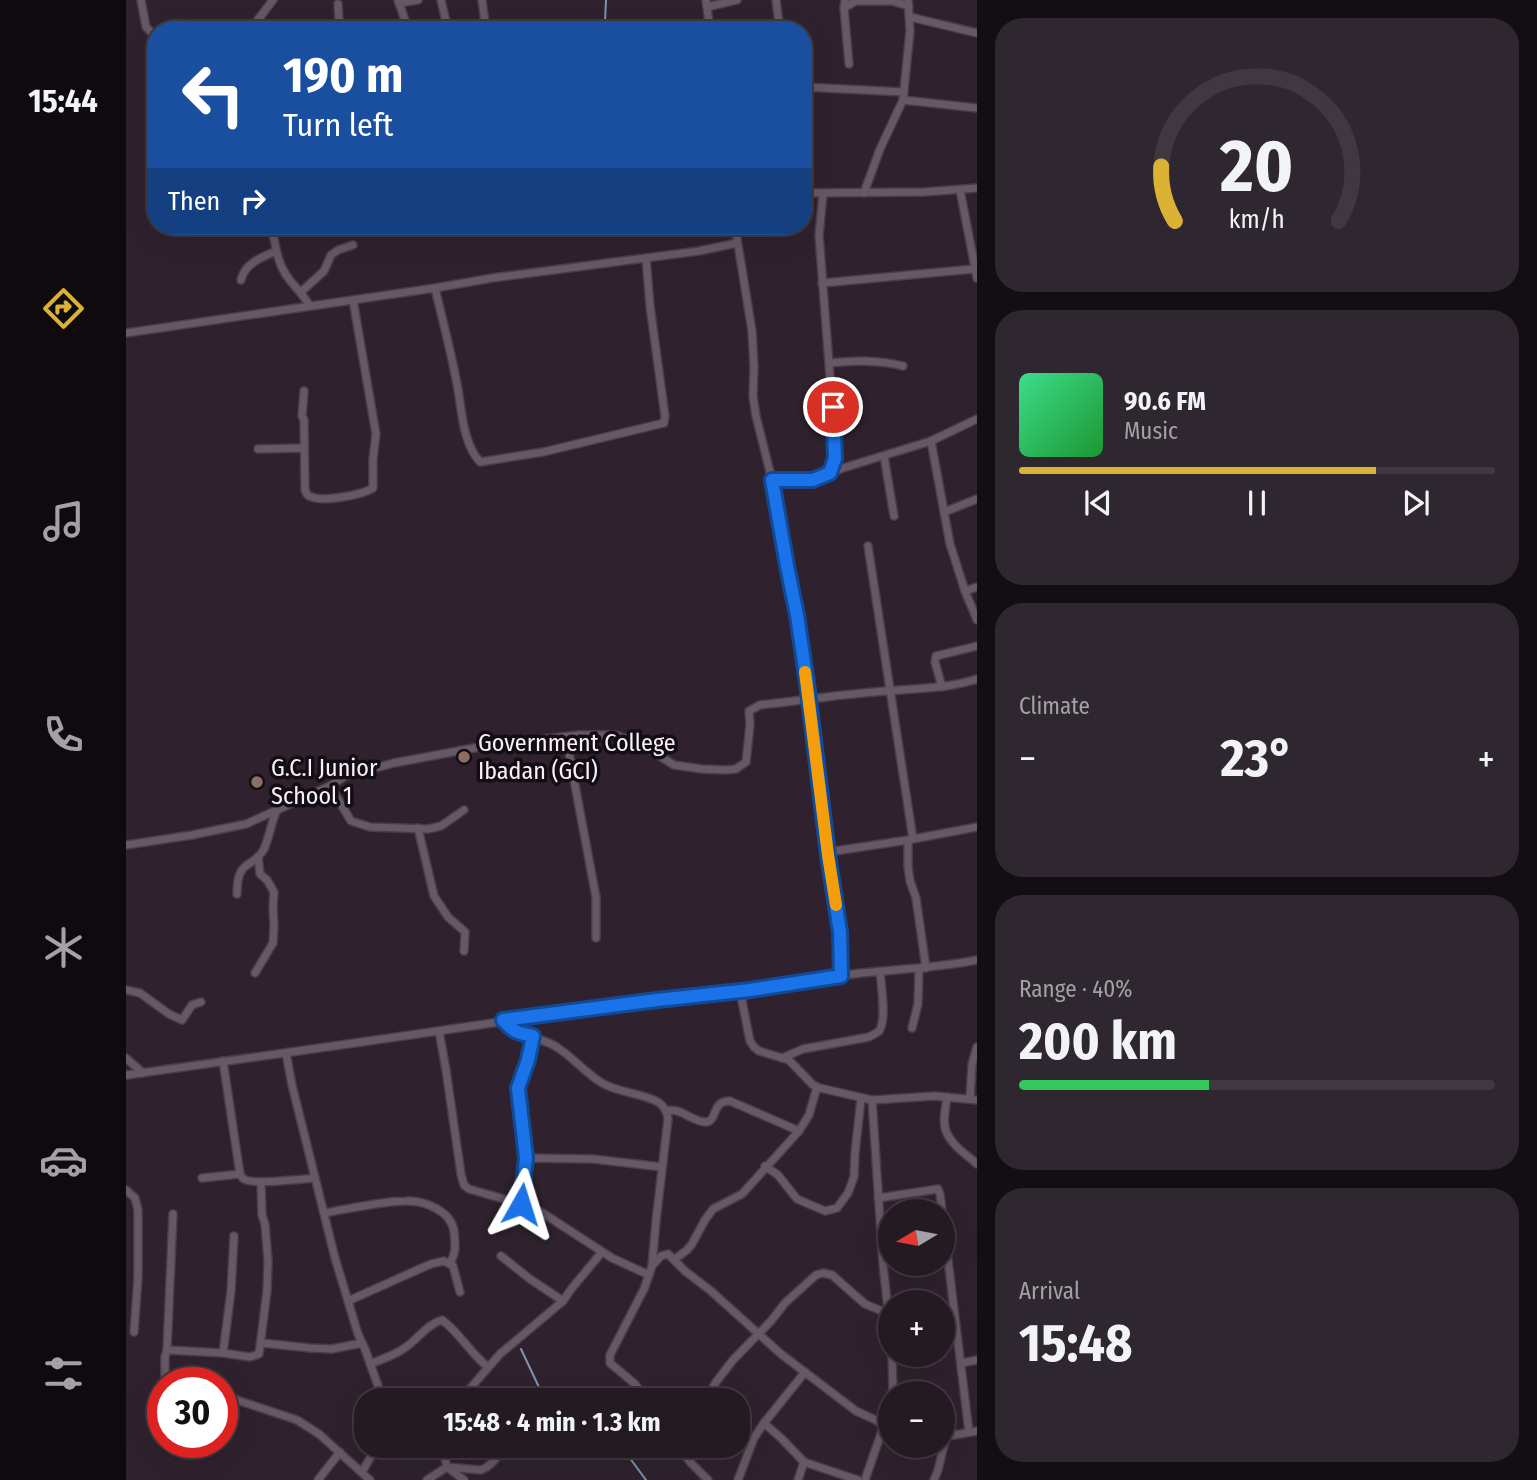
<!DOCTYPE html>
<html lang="en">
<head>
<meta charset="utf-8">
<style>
	body { margin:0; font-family:"Fira Sans Condensed",sans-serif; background:#2f272f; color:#f1f3f6; height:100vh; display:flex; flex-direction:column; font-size:26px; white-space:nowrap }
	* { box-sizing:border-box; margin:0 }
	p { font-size:23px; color:#a3a1a5 }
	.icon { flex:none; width:38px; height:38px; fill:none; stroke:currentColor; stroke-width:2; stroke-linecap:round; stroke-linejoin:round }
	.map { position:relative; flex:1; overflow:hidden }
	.side { display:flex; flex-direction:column; gap:18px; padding:18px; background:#130e13; width:560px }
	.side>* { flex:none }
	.hud { position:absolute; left:21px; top:21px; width:665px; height:214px; border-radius:28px; box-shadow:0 7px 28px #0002,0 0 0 2px #403840; background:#1a4fa0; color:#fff; overflow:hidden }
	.needle { width:46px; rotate:260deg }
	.controls { position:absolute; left:752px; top:1199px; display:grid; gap:14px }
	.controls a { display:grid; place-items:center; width:77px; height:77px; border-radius:50%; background:#231a22; box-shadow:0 7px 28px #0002,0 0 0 2px #403840; font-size:35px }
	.speed { position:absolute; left:21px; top:1367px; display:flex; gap:14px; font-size:35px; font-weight:700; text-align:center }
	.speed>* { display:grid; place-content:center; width:91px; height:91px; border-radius:50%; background:#231a22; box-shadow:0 7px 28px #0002,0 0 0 2px #403840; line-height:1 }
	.speed .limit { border:10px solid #d22; background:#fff; color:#111 }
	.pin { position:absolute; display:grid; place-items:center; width:60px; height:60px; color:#fff; margin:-30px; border:4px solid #fff; border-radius:50%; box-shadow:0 2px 7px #0007 }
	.me { position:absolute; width:77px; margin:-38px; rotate:6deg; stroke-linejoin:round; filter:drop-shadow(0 0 5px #0008) }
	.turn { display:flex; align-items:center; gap:24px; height:147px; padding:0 21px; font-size:32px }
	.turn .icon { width:91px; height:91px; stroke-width:2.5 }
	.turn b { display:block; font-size:49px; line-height:60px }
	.then { display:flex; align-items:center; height:66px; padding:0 21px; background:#0003; gap:14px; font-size:26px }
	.big { font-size:52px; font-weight:700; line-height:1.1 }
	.side .tile { flex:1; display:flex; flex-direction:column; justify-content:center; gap:10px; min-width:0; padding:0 24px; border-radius:28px; background:#2f272f }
	.side .dial { align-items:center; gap:0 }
	.dial svg { height:182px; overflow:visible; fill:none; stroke:#403840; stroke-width:7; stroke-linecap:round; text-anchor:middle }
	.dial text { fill:#f1f3f6; stroke:none }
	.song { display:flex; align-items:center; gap:21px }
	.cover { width:84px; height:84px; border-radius:10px; background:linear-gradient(135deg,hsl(150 70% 55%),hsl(130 70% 35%)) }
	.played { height:7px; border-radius:4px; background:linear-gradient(90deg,#dbb233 75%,#403840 75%) }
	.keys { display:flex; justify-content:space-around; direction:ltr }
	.heat { display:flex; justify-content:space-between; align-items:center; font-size:38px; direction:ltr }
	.charge { height:10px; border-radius:5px; background:linear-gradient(90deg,#34c759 40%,#403840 0) }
	.trip { position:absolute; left:228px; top:1388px; width:396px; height:70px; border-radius:28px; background:#231a22; box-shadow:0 7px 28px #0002,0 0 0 2px #403840; font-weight:700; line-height:70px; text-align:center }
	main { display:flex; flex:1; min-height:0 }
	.menu { display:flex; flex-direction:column; width:126px; justify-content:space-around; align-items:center; background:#0e0a0e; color:#a3a1a5 }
	.menu .icon { width:49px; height:49px }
	.menu .active { color:#dbb233 }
	.menu b { font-size:32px; color:#f1f3f6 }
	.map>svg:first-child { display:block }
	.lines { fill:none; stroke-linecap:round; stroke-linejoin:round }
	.stream { stroke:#7a96b2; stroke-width:2 }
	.minor-casing { stroke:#493d48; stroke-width:10 }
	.minor { stroke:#675865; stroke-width:7 }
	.route-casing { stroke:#114b97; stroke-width:18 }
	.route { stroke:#1a73e8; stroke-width:12 }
	.slow { stroke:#f59e0b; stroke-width:12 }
	.education-dot { fill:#8d6e63; stroke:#130e13; stroke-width:2.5 }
	.labels { text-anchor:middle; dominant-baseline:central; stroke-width:7; stroke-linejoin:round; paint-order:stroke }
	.poi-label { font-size:24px; fill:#f9f0f8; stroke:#130e13; text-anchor:start }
</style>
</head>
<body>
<main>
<nav class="menu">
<b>15:44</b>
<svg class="icon active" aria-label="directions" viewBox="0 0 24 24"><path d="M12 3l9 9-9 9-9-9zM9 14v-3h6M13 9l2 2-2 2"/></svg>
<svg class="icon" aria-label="music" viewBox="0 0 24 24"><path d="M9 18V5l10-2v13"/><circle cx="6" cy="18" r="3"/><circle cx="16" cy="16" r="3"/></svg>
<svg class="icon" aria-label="phone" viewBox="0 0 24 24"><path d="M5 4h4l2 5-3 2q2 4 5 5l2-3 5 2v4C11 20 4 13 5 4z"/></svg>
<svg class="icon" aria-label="climate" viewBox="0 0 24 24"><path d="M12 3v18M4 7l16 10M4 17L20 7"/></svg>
<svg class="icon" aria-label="car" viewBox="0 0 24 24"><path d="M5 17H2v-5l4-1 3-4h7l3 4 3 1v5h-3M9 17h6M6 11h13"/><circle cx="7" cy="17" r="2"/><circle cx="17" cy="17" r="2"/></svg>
<svg class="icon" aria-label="filters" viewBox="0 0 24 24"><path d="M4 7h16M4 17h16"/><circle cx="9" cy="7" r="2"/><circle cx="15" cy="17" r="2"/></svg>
</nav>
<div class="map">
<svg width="851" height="1480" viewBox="0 0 851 1480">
	<rect width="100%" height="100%" fill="#2f222e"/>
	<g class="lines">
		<g class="stream">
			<path d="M480,0L479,22L481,30"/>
			<path d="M395,1349L419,1400"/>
			<path d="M495,1446L520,1480"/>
		</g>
		<defs>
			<g id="minor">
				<path d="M15,0L20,27L30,37"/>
				<path d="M272,0L280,23L279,30"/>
				<path d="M315,0L322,30"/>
				<path d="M356,0L360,30"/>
				<path d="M580,0L584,30"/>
				<path d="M650,0L654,30"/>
				<path d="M719,0L718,8L723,64"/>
				<path d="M273,3L292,0"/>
				<path d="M581,7L611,0"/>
				<path d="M718,8L730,1H766L783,6"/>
				<path d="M784,17L851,33"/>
				<path d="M124,30L147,0"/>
				<path d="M211,30L213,20L212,4"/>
				<path d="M677,87L778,92"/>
				<path d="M777,100L851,108"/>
				<path d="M834,190L851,278"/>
				<path d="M677,193L798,192L851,188"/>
				<path d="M738,193L754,149L777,100L784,31L782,0"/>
				<path d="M697,194L693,235L708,429L709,458L712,470"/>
				<path d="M146,226C149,244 151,264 163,279C170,288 178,296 184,306"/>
				<path d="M609,226L626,331L628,367L627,396L630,416L646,480L661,566L671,615L681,683L702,852L714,932L715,976"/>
				<path d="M115,280C119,263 136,257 150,251"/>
				<path d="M696,283L848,269"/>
				<path d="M309,288C316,318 324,348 330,379C336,405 335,441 354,462L417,452L538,423L539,416L524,306L520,258"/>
				<path d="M175,292L198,271L205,255L212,250L227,245"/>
				<path d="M0,333L309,288L366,278L573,251L611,243"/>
				<path d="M703,363C729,361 751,359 777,366"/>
				<path d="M178,391L176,416L178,420L179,490C181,494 181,496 186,497C198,502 236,495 247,488V459L250,434L227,300"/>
				<path d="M805,441L824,544L839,591L851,620"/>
				<path d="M132,449L178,448"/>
				<path d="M758,456L768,516"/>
				<path d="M646,480L687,479L717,468L805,441L851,419"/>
				<path d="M818,512L851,499"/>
				<path d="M742,546L787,839"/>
				<path d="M839,591L851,587"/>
				<path d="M816,687L809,662L810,656L851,646"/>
				<path d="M440,737L470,897V938"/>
				<path d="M204,786L225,821L244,827L302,829L315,826L338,810"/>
				<path d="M292,828L308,896L322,917L339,932L338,951"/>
				<path d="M782,840V867L784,881L790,898L800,968"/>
				<path d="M0,845L66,835L120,824L204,786L219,776L268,763L364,745L453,735H489L513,743L548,765L576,769L600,770L610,769L620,762L624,725L623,711L634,705C672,701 710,695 748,692C784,688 816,690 851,679"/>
				<path d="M702,852L782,840L851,827"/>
				<path d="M111,894C111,857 127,870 138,849C143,838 145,824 150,812"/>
				<path d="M129,973L147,943L148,926L147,907L148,892L141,880L134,874L132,857"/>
				<path d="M0,990L14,993L43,1014L56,1020L66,1005L75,1002"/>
				<path d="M614,991L624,1041L628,1047L633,1051L663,1060L687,1085L694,1088L746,1100L809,1096L851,1100"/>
				<path d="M377,1020C393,1038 409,1035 429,1046C446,1056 459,1073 476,1083C493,1093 515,1093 532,1102C539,1106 541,1112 542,1119L530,1221L526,1266"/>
				<path d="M786,1028L792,1004L793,969"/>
				<path d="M313,1031L320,1070L335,1174L338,1185L343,1189L395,1204L415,1212L486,1258L523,1275"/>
				<path d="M160,1053L166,1085L209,1258L232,1334L239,1349L257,1400"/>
				<path d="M0,1058L17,1073"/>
				<path d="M656,1058L677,1049L743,1037C746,1035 751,1033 753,1031C761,1020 755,985 754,971"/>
				<path d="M97,1061L114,1174C115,1176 116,1178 118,1179C126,1185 177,1179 189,1178"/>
				<path d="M0,1075C159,1053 319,1031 478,1006C526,999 576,996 625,990C662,985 698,977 735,973C774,969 812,968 851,960"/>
				<path d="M821,1097C820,1107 816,1121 820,1131C825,1145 841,1155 851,1164"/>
				<path d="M844,1099L846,1064L851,1047"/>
				<path d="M746,1100L757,1264L765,1338"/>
				<path d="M541,1111C555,1107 566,1122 580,1122C592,1121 585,1101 604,1101L673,1131"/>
				<path d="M400,1158L467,1159L536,1167"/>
				<path d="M639,1166L652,1175L671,1199L699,1211L711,1208L722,1193L728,1177L729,1153L735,1099"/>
				<path d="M76,1178L114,1174"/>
				<path d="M0,1190L9,1198L12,1210V1278L8,1332"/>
				<path d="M752,1198L812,1189L814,1194L816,1211"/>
				<path d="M395,1204L400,1158L392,1088L407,1036"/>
				<path d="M198,1213C223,1209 256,1201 280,1201C298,1200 325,1211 328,1231C329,1243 331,1252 324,1263"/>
				<path d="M817,1219L843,1432"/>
				<path d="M375,1256L404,1279L437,1301"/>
				<path d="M549,1259L561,1250L566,1244L579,1220L587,1209L616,1194L673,1131L683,1115L691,1087"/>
				<path d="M222,1301L289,1271L305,1264L318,1261L327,1266L334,1292"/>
				<path d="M136,1343L184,1348L206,1349L236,1343"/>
				<path d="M41,1350L97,1353L124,1357L133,1354L141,1291L142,1261L139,1224L136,1215L135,1182"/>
				<path d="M97,1353L105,1291L108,1236"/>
				<path d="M836,1363L851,1360"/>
				<path d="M244,1364C256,1359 270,1355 280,1347C293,1338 300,1325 316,1320C332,1331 345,1354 362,1367"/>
				<path d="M39,1382V1357L41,1350L47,1214"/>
				<path d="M766,1393L767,1389L766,1354"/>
				<path d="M96,1395L171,1420L193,1434L244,1480"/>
				<path d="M334,1400L374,1354L437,1301L446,1288L476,1252"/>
				<path d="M520,1400L509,1384L484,1363V1355L518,1289L526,1266L535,1256L542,1254L559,1271L585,1291L655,1354L730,1411L765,1427"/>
				<path d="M580,1400L590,1382L607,1360L645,1321L659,1303L690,1275L697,1273L706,1275L739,1304L763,1314"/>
				<path d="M752,1422L761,1409L765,1396"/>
				<path d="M638,1423L656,1439L678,1462L732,1480"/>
				<path d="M817,1437L851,1431"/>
				<path d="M316,1446L321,1467L338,1480"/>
				<path d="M553,1446L564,1462L582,1480"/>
				<path d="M236,1472L251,1446"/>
				<path d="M192,1480L214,1452"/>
				<path d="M301,1480L321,1467L355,1470C367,1466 372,1454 380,1446"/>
				<path d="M612,1480L628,1438L638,1423L679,1372"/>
				<path d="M672,1480L678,1462"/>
				<path d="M739,1480L758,1425"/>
				<path d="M808,1480L812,1470L820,1437"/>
			</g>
		</defs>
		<use href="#minor" class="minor-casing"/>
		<use href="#minor" class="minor"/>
	</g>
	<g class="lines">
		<defs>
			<path id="route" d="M395,1204L400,1158L392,1088L402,1060L407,1036C392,1033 387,1032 377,1020L531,1000L624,990L715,976L714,932L702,855L681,683L671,615L661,566L646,480H687L704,473L709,458L707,407"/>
		</defs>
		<use href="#route" class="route-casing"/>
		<use href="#route" class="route"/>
		<path class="slow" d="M679,672L702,855L710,905"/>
	</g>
	<g class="education-dot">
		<circle cx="338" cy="757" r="7"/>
		<circle cx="131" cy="782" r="7"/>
	</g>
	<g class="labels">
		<g class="poi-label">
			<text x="352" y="743">Government College<tspan x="352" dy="28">Ibadan (GCI)</tspan></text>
			<text x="145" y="768">G.C.I Junior<tspan x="145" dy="28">School 1</tspan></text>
		</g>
	</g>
</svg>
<div class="controls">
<a><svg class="needle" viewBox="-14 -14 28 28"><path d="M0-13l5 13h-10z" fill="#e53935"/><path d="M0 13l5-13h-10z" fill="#a3a1a5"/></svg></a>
<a>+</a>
<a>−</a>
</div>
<div class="speed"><div class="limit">30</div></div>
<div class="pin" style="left:707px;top:407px;background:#d93025"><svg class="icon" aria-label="arrive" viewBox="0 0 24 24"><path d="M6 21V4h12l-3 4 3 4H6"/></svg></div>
<svg class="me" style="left:395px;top:1204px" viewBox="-20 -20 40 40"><path d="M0-17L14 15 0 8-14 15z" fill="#1a73e8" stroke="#fff" stroke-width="4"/></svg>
<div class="trip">15:48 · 4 min · 1.3 km</div>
<div class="hud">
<div class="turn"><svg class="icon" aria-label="left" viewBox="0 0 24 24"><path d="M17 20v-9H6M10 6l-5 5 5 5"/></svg><div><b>190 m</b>Turn left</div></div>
<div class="then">Then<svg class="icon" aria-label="right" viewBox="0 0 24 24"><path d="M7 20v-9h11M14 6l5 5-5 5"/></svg></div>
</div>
</div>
<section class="side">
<div class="tile dial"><svg viewBox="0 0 100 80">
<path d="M14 69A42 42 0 1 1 86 69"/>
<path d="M14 69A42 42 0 0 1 8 45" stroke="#dbb233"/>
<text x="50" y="56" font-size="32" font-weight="700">20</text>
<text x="50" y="72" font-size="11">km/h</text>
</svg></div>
<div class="tile">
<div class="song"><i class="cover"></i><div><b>90.6 FM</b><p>Music</p></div></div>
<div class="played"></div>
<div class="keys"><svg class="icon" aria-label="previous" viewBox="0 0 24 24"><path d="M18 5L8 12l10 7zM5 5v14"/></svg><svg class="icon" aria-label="pause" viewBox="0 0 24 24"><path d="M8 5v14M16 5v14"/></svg><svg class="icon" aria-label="next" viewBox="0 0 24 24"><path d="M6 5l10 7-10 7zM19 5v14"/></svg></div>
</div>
<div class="tile"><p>Climate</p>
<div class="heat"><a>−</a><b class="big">23°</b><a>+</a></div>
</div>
<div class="tile"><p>Range · 40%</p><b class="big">200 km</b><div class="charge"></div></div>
<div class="tile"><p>Arrival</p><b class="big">15:48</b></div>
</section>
</main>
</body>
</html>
